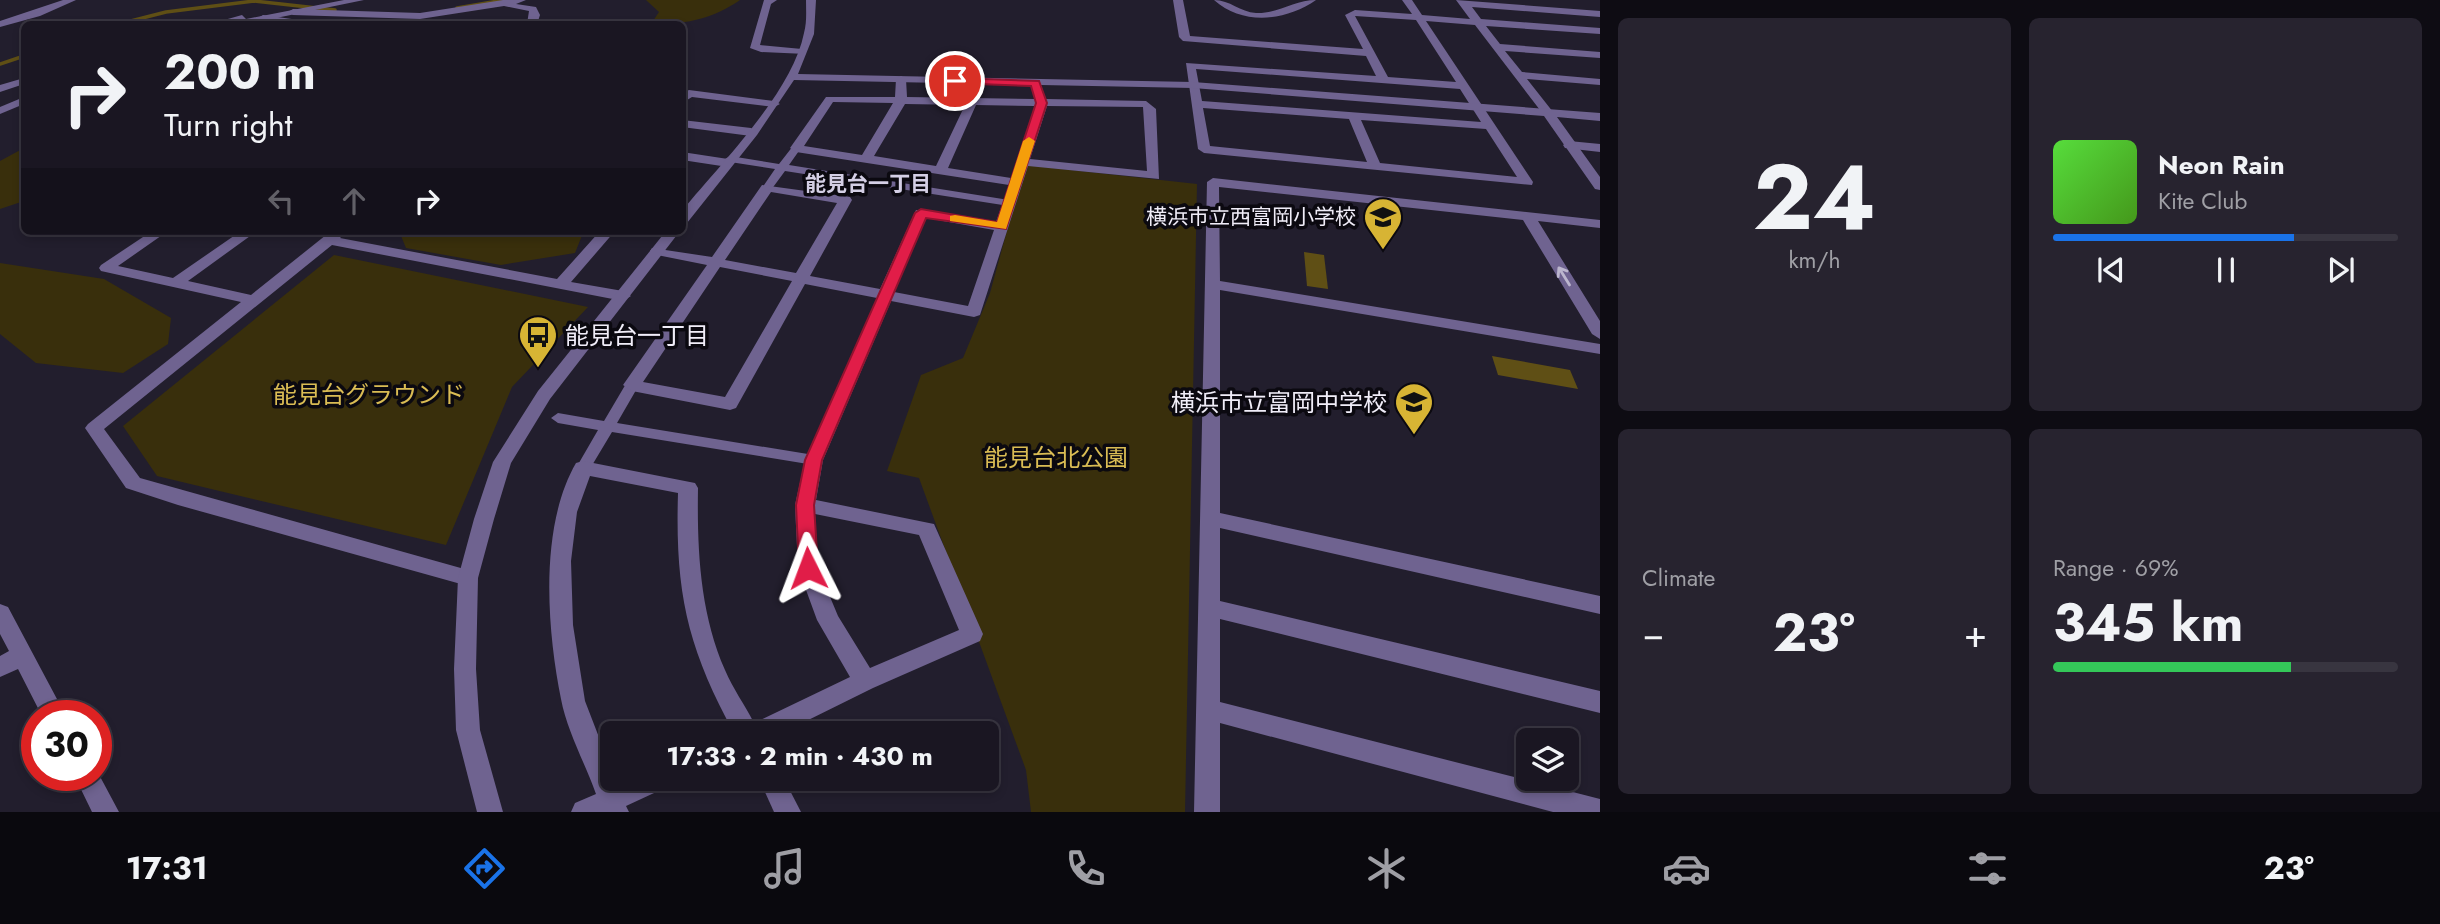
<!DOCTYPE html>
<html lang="en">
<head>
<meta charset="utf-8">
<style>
	body { margin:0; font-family:Jost,"Noto Sans JP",sans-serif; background:#27232f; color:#f1f3f6; height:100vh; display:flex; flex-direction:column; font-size:26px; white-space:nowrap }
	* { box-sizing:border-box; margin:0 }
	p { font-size:23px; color:#9f9fa5 }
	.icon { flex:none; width:38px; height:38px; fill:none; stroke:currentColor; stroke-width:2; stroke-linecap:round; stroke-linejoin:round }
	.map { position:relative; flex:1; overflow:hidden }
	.panel { display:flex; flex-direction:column; gap:18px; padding:18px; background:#0e0c13; width:840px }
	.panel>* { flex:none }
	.guide { position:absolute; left:21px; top:21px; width:665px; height:214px; border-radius:10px; box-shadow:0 4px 10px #0003,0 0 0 2px #383540; background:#1a1622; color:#f1f3f6; overflow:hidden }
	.buttons { position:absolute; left:1516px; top:728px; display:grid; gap:14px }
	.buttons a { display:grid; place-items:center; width:63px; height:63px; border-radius:10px; background:#1a1622; box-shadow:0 4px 10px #0003,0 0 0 2px #383540; font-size:35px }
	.speed { position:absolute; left:21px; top:700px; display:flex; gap:14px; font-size:35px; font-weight:700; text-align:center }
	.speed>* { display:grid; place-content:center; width:91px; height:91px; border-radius:50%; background:#1a1622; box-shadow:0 4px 10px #0003,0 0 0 2px #383540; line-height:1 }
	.speed .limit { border:10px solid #d22; background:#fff; color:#111 }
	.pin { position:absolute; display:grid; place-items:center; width:60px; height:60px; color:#fff; margin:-30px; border:4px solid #fff; border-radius:50%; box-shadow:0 2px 7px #0007 }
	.me { position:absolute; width:77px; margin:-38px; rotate:357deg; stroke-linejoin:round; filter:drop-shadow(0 0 5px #0008) }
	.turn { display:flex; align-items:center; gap:24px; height:147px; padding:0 28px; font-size:32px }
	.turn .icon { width:91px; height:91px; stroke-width:2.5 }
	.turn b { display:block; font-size:49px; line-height:60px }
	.lanes { display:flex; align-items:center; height:66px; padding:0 28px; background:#0003; justify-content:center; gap:35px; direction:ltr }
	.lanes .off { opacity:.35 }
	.big { font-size:52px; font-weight:700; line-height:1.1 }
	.panel .widget { flex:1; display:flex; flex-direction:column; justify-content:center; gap:10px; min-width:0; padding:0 24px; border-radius:10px; background:#27232f }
	.panel .dial { align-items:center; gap:0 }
	.dial b { font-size:91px; line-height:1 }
	.song { display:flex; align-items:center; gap:21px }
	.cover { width:84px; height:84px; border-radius:10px; background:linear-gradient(135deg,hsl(110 70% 55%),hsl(100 70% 35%)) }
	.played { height:7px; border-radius:4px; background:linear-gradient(90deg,#1a73e8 70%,#383540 70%) }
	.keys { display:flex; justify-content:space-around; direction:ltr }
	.heat { display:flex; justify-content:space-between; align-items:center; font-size:38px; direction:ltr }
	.charge { height:10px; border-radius:5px; background:linear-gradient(90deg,#34c759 69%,#383540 0) }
	.panel .tiles { flex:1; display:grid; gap:18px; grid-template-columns:repeat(2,1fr) }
	.trip { position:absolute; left:600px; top:721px; width:399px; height:70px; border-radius:10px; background:#1a1622; box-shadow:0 4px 10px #0003,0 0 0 2px #383540; font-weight:700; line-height:70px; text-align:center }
	.dock { display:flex; height:112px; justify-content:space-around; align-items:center; background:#0a090e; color:#9f9fa5 }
	.dock .icon { width:49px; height:49px }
	.dock .current { color:#1a73e8 }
	.dock b { font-size:32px; color:#f1f3f6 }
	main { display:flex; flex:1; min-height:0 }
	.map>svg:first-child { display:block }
	.green { fill:#392f0c }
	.water { fill:#5f4f15 }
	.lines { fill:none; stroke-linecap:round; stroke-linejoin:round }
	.stream { stroke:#5f4f15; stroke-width:3.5 }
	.pedestrian { fill:#6f6390; fill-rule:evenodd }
	.minor { fill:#6f6390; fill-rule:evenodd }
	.tertiary { fill:#6f6390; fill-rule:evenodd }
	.oneway { stroke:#bcb6ce }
	.route { fill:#e11d48; stroke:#92132f; stroke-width:2 }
	.slow { fill:#f59e0b }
	.labels { text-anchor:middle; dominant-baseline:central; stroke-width:7; stroke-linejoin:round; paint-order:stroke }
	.far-neighbourhood-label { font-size:21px; font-weight:bold; fill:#d4cfe5; stroke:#0b0910 }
	.far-poi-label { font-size:21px; fill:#f0edf8; stroke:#0b0910; text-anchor:end }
	.poi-label { font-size:24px; fill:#f0edf8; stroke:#0b0910; text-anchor:start }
	.park-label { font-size:24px; fill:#dabc54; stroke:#0b0910 }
</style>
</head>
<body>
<main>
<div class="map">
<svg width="1600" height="812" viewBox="0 0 1600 812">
	<rect width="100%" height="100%" fill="#221e2d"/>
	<g class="green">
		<path d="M646,0H740C713,19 683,25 651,24L659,12Z"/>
		<path d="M24,148V201L0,209V161Z"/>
		<path d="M1025,165L1197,184L1185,812H1031L1026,770L919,478L887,471L921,375L963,358L990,293Z"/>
		<path d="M399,231H583V233L575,253L501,265L406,248Z"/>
		<path d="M334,255L588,307L512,387L446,545L157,476L123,426Z"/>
		<path d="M0,263L104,279L171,318L168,344L123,373L36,363L0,334Z"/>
	</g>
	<g class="water">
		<path d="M1304,252L1324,255L1328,289L1307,286Z"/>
		<path d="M1492,356L1570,370L1578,389L1498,375Z"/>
	</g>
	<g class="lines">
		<g class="stream">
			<path d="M457,8L504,0"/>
			<path d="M119,24L166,12L254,1L335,10"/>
			<path d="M0,64L24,56"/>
		</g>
		<g class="pedestrian">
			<path d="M796,145L801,148L789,165L1009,200L1014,203L1009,206L785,171L771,190L767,191L762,188L775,169L730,162L725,159L730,156L779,164L793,146Z"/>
			<path d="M632,381L639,385L617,423L814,455L819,456L821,460L819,464L814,465L612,432L588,472H578L576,468L598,430L558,423L551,418L558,413L604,421L627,382Z"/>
		</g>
		<g class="minor">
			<path d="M63,0H76L40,16L0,27V21Z"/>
			<path d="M503,0H526L516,4L536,7L540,15L537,24H527L529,11L504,6L420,19L293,15L288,12L293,9L420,13Z"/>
			<path d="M764,0H777L771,4L760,45L802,49L806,50V54L761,52L750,48Z"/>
			<path d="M1173,0H1183L1190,36L1363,49L1345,15L1355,10L1412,14L1402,0H1412L1422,15L1470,19L1456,0L1600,11V17L1472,7L1481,19L1600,28V34L1486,26L1500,44L1600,52V58L1505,51L1522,72L1600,79V85L1527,79L1553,112L1543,114L1475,25L1426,21L1533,182L1532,185L1204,153L1198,149L1186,63L1376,76L1366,56L1183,41L1179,37ZM1355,16L1416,20L1456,82L1388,77ZM1196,69L1460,89L1481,122L1202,101ZM1203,108L1349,119L1367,162L1210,146ZM1361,120L1486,129L1517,177L1380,163Z"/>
			<path d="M1214,0C1230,0 1240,12 1256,13C1277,14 1295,0 1316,0C1286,21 1243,26 1214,0Z"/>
			<path d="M263,15L306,21L311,24H289L260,20L258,18Z"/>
			<path d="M901,76L906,79L907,97L1035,99L1030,83L1035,80L1040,83L1046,99L1146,101L1156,109L1159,179L1028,166L980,315L974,317L891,301L823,460L816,500L934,524L983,634L980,641L873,688L782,733H734C687,647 675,592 678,493L590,476L577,512L571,561L573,625L585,701L612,771V779H616L618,784L630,779H671L667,787L626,806L629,812H571L575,803L596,794C585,763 567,731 561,699C547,629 539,527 576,463L583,461L695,483L698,488C697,550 700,613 725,670C733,689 745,705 754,723L850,677L817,620L798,568L795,505L805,460L877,298L805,284L736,408L730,410L632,391L623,385L707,265L652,254L650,251L652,248L712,257L762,185L850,197L852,200L810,276L880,289L916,210L996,222L1009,185L796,152L790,148L826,97H895L896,79ZM833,102L893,103L862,155L804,146ZM905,104L965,105L936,166L874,156ZM976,105L1035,106L1011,178L948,168ZM1047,106L1143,107L1147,171L1030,159ZM771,192L837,203L796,273L725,260ZM926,218L994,230L968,306L894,292ZM720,267L792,281L725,397L643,382ZM815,514L919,535L959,630L870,668L838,616L818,568Z"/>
			<path d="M689,90L774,101L780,104L774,107L692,97L682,103V93Z"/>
			<path d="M24,97V104L0,114V107Z"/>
			<path d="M682,120L751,128L757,132L751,136L682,127Z"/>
			<path d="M1569,141L1600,144V152L1565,148L1563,145Z"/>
			<path d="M682,152L728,159L734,163L728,167L682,160Z"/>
			<path d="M1213,178L1600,220V228L1538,221L1600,321V339L1592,334L1523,220L1219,187L1220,281L1600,344V354L1220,290V513L1600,596V614L1220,528V601L1600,691V713L1220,619V702L1600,799V812H1553L1220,723V812H1194L1207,182Z"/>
			<path d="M152,231H168L118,266L173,278L241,231H257L188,281L251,295L331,231H347L340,238L557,279L600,231H615L571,282L623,291L631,296L623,301L332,245L104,429L140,478L475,572L478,578L475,584L468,586L178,505L126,488L85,428L88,424L241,302L101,271L99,268L101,265Z"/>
			<path d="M0,604L8,607L66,716H42L18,669L0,677V656L9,651L0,634Z"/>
			<path d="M96,769L119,812H92L74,775H96Z"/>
			<path d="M759,779H784L801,812H774Z"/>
		</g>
		<g class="tertiary">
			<path d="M344,0H364L247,24H210L242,15L246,19Z"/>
			<path d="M806,0H816L814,34L798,74L1193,82L1600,113V121L1557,117L1600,177V190L1595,189L1544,116L1193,88L794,80L757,135L687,223L682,224V211C721,163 792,93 804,33C807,22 806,11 806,0Z"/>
			<path d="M24,78V84L0,92V85Z"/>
			<path d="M666,231H680L550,399L511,463L494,519L478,578L476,669L480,730L503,812H477L456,730L454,669L458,578L474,519L493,462L538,391Z"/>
		</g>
	</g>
	<defs><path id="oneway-shaft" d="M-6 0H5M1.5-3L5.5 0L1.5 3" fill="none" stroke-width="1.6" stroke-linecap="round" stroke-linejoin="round" transform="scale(1.75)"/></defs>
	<use class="oneway" href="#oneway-shaft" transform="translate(1564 276) rotate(-122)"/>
	<path class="route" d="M955,78L1039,81L1047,103L1006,229L926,218L822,460L814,505L818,568L815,574L808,576L802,574L799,568L796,505L805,460L915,213L921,209L997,222L1036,103L1031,86L951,83V79Z"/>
	<path class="slow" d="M1029,137L1035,141L1006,229L950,221V216L955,215L997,222L1023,141Z"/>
	<defs>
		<symbol id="school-pin" viewBox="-11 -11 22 30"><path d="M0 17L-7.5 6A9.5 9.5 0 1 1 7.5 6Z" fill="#d7b434" stroke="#0b0910"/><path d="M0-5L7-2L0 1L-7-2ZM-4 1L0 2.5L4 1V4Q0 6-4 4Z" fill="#111"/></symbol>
		<symbol id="bus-pin" viewBox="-11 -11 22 30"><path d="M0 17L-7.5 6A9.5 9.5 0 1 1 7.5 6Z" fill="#d7b434" stroke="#0b0910"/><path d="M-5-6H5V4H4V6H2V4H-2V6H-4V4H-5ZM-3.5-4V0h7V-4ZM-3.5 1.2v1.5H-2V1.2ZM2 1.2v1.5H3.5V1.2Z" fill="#111"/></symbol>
	</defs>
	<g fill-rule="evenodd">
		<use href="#school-pin" x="1361" y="195" width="44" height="60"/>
		<use href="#bus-pin" x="516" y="313" width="44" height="60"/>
		<use href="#school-pin" x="1392" y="380" width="44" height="60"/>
	</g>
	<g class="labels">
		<g class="far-neighbourhood-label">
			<text x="868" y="184">能見台一丁目</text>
		</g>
		<g class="far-poi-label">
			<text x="1356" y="217">横浜市立西富岡小学校</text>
		</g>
		<g class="poi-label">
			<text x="565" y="335">能見台一丁目</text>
			<text x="1387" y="402" text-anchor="end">横浜市立富岡中学校</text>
		</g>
		<g class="park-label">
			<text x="369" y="394">能見台グラウンド</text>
			<text x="1056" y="457">能見台北公園</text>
		</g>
	</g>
</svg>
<div class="buttons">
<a><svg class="icon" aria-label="layers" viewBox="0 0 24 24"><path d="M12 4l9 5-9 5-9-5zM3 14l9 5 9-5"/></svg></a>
</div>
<div class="speed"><div class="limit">30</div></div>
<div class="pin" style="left:955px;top:81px;background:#d93025"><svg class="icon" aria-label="arrive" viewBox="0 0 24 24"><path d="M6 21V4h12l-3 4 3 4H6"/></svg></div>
<svg class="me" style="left:808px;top:568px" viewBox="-20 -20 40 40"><path d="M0-17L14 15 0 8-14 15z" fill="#e11d48" stroke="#fff" stroke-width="4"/></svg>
<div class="trip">17:33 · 2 min · 430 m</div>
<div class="guide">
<div class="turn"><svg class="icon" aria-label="right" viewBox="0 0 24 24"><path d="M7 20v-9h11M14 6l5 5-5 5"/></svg><div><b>200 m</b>Turn right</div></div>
<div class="lanes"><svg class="icon off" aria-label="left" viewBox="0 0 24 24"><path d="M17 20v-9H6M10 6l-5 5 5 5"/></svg><svg class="icon off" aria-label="ahead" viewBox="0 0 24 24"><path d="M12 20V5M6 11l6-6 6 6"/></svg><svg class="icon" aria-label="right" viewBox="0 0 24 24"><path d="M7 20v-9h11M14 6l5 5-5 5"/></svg></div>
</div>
</div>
<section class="panel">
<div class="tiles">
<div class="widget dial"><b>24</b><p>km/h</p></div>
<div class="widget">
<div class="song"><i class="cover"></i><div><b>Neon Rain</b><p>Kite Club</p></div></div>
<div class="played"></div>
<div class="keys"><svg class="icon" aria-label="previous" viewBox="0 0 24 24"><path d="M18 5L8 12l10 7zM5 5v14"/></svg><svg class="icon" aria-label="pause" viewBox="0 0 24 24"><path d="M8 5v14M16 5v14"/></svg><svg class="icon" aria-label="next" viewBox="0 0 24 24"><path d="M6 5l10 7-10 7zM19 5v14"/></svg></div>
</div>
<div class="widget"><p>Climate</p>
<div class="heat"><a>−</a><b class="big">23°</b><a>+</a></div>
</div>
<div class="widget"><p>Range · 69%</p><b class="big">345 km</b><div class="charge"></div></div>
</div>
</section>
</main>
<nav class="dock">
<b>17:31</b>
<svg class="icon current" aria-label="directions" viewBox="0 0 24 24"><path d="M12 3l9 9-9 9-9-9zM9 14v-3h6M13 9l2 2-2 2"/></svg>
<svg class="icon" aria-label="music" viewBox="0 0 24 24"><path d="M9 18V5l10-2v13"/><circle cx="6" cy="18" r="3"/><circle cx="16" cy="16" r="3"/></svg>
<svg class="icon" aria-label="phone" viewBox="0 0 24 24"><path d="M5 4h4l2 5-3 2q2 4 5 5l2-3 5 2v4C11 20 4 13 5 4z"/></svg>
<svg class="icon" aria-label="climate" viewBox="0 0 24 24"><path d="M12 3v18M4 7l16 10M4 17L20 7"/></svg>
<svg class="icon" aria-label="car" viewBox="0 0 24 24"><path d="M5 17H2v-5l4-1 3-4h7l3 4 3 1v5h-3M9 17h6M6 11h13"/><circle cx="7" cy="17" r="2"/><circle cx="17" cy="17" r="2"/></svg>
<svg class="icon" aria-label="filters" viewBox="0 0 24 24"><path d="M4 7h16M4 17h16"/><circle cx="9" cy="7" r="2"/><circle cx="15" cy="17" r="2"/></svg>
<b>23°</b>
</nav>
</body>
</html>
